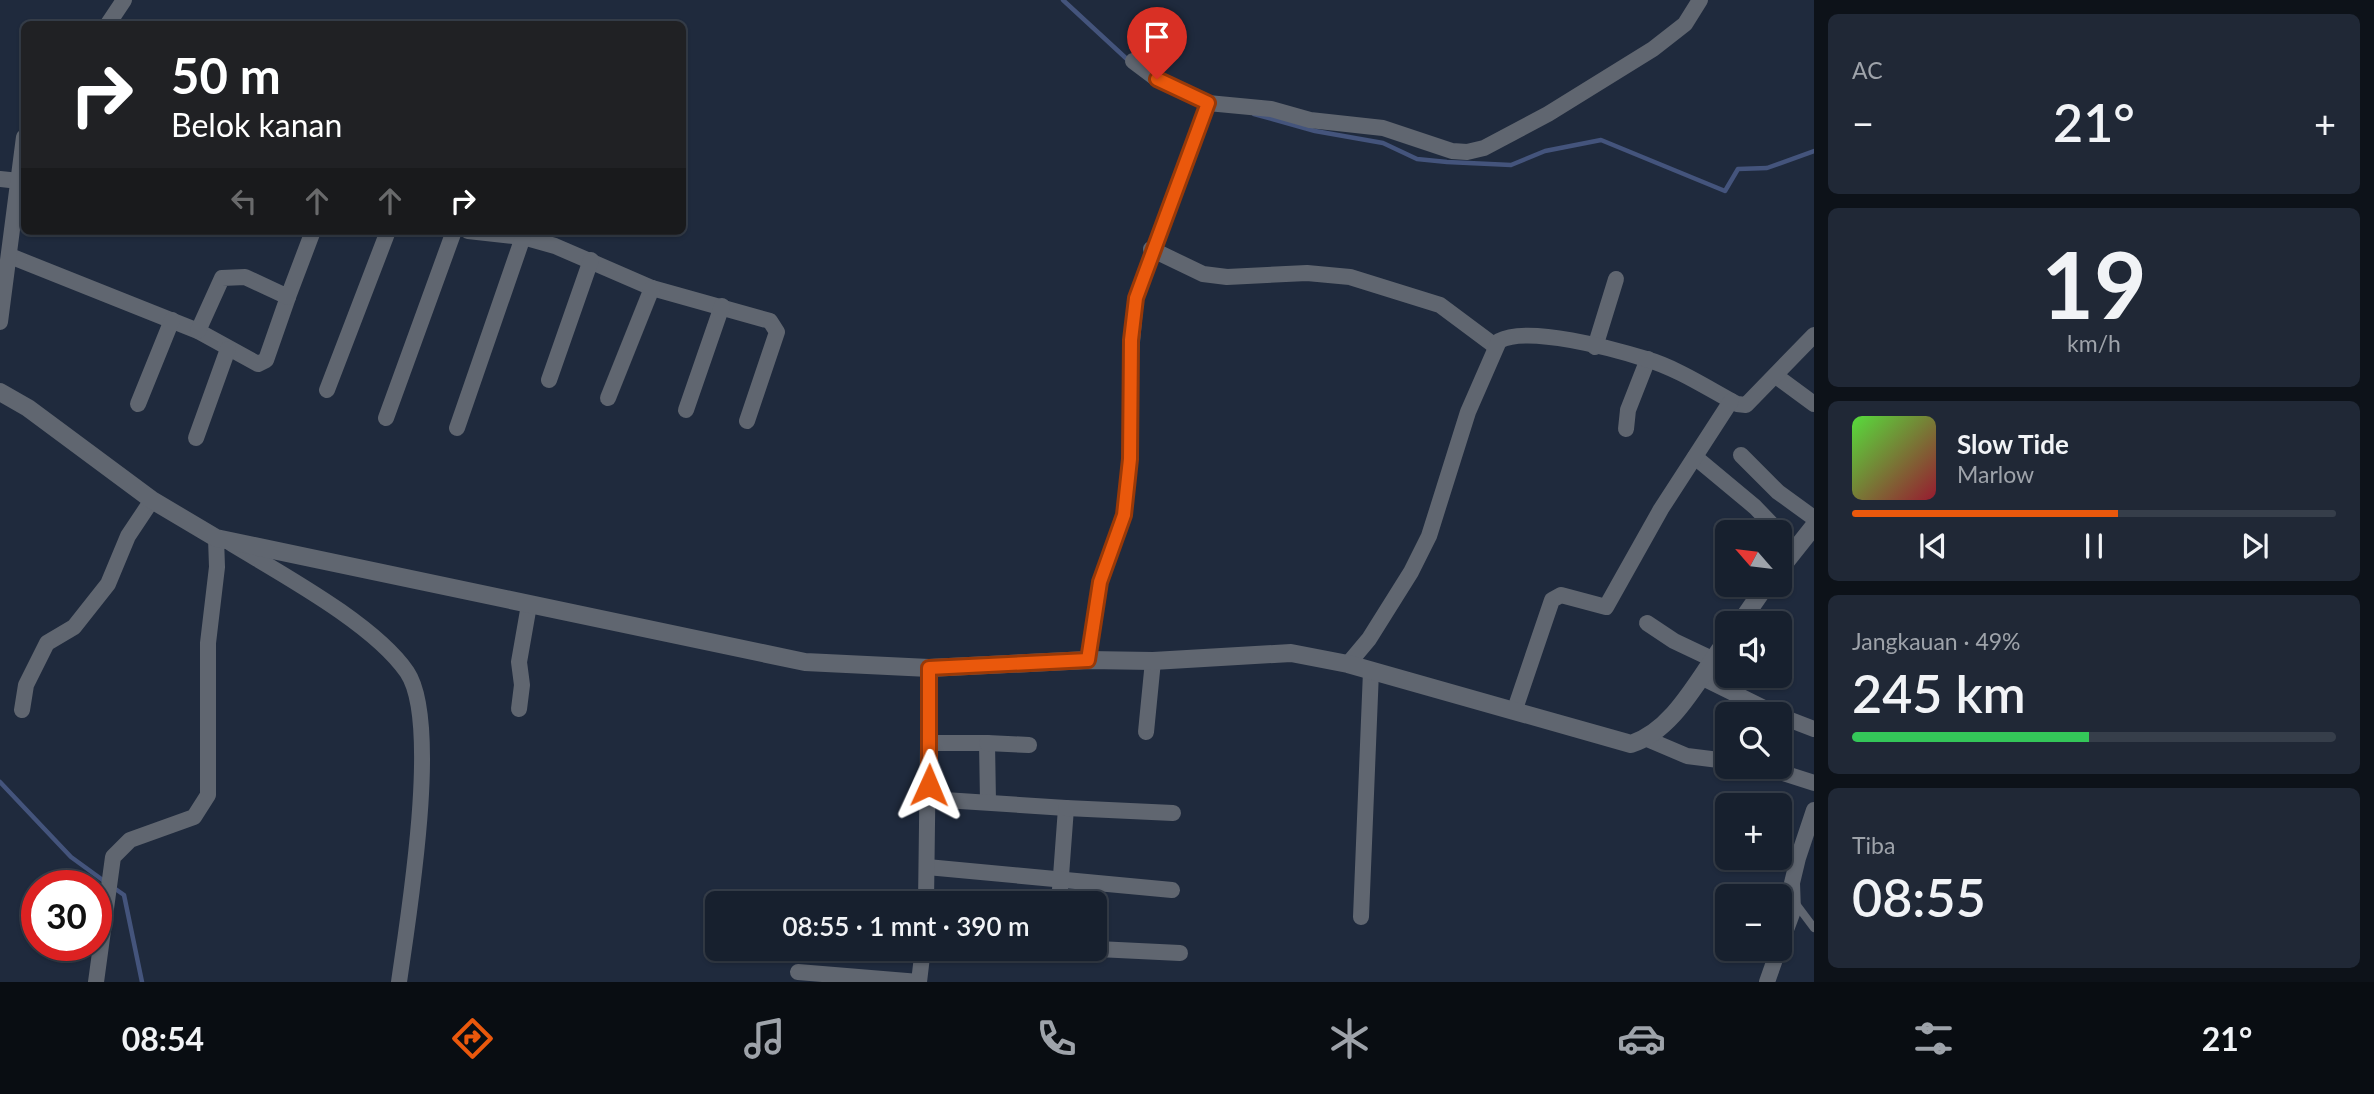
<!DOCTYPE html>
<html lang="id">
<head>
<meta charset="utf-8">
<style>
	body { margin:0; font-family:Lato,sans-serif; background:#202836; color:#f1f3f6; height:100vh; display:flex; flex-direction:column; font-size:26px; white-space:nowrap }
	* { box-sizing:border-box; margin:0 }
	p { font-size:23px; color:#9ea3aa }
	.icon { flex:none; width:38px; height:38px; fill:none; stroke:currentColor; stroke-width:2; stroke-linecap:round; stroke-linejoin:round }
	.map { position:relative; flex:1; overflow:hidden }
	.panel { display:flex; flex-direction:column; gap:14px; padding:14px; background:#0d1219; width:560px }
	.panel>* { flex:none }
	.top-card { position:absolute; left:21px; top:21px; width:665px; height:214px; border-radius:10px; box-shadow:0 2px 5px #0004,0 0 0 2px #363e4a; background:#202124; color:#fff; overflow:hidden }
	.needle { width:46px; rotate:298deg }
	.fabs { position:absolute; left:1715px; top:520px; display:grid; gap:14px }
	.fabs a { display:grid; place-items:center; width:77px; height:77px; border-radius:10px; background:#17202e; box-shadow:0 2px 5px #0004,0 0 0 2px #363e4a; font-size:35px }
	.speed { position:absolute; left:21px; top:870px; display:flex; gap:14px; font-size:35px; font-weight:700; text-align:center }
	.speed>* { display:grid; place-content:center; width:91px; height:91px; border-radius:50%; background:#17202e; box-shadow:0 2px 5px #0004,0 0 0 2px #363e4a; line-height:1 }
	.speed .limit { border:10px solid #d22; background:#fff; color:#111 }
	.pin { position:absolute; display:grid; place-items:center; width:60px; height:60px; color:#fff; margin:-72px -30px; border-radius:50% 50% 50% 0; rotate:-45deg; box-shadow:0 0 7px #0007 }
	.pin .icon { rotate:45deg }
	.me { position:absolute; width:77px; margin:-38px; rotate:1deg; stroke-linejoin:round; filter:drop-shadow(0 0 5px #0008) }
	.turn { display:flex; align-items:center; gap:24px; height:147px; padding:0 35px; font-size:32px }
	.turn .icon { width:91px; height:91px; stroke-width:2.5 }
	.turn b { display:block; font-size:49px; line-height:60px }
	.lanes { display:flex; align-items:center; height:66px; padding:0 35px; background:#0003; justify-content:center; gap:35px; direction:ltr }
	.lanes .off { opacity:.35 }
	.big { font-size:52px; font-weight:600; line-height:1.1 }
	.panel .tile { flex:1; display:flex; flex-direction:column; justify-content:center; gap:10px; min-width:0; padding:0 24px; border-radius:10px; background:#202836 }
	.panel .dial { align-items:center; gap:0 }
	.dial b { font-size:91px; line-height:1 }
	.song { display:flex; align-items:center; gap:21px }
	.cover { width:84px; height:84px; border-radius:10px; background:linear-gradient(135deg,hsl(110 70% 55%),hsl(350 70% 35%)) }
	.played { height:7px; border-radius:4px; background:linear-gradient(90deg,#ea580c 55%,#363e4a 55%) }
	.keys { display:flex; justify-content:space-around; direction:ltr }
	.heat { display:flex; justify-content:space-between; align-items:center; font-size:38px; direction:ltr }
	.charge { height:10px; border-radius:5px; background:linear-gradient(90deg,#34c759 49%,#363e4a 0) }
	.trip { position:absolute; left:705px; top:891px; width:402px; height:70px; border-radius:10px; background:#17202e; box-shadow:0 2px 5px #0004,0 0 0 2px #363e4a; font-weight:600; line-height:70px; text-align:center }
	.menu { display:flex; height:112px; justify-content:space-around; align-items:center; background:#090d12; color:#9ea3aa }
	.menu .icon { width:49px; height:49px }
	.menu .selected { color:#ea580c }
	.menu b { font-size:32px; color:#f1f3f6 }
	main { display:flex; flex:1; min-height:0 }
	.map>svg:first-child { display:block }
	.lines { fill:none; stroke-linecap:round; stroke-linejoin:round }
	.stream { stroke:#44547c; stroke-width:4.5 }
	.service { stroke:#606670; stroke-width:8 }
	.minor { stroke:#606670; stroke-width:16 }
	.tertiary { stroke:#606670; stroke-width:18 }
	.route-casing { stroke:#983908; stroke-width:18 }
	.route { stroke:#ea580c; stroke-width:12 }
</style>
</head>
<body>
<main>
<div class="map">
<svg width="1814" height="982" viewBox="0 0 1814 982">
	<rect width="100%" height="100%" fill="#1f2a3d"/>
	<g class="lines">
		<g class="stream">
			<path d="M1063,0L1129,61"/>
			<path d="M1254,114L1315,131L1383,143L1417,159L1447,162L1511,165L1545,151L1601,140L1725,191L1738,169L1767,168L1814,151"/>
			<path d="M0,782L71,857L104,881"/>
			<path d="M114,888L124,895L142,982"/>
		</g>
		<path class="service" d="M1796,904L1814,928"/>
		<g class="minor">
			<path d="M108,24L124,0"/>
			<path d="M1133,61L1157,79L1208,103"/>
			<path d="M0,179L19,181"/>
			<path d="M468,231L523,237L555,246L652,288L770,321L777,332L747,421"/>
			<path d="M1151,249L1203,274L1227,277L1307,273L1350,277L1440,305L1495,346"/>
			<path d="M10,256L198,331L258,364L266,360L288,297"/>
			<path d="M0,322L24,137"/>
			<path d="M198,331L222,278L245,277L288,297L313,231"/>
			<path d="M1595,347L1616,279"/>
			<path d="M1776,376L1814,404"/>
			<path d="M549,380L591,260"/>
			<path d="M327,390L388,231"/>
			<path d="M608,398L652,288"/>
			<path d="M138,404L172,320"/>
			<path d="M686,410L722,306"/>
			<path d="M386,418L454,231"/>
			<path d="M457,428L523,237"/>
			<path d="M1626,429L1628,410L1648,359"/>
			<path d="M196,438L228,349"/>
			<path d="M1741,455L1778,492L1814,518"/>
			<path d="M1695,457L1755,507L1779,532"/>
			<path d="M232,544C283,575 374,624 407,672C441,722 408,918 399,982"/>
			<path d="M1647,623L1674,641L1712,659"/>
			<path d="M1088,660L1100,582L1124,515L1130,459V364L1136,298L1208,103L1271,109L1310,120L1383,128L1452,151L1467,152L1484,148L1548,114L1653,49L1685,24L1700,0"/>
			<path d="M1348,664L1369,639L1411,572L1429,536L1468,412L1499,341C1528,325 1614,349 1646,359C1677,368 1709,389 1737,404L1746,405L1814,335"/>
			<path d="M1701,677L1776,714"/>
			<path d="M519,709L522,685L519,662L529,605"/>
			<path d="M1515,709L1552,600L1561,595L1606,607L1661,509L1731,401"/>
			<path d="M22,710L26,685L47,643L74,627L108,584L128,536L152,500"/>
			<path d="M1780,716L1814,729"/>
			<path d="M1146,732L1153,661"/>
			<path d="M1647,739L1687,756L1727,761"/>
			<path d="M929,743H987L988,801"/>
			<path d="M987,743L1029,745"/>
			<path d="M1761,766L1814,783"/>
			<path d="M929,799L1066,808L1059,903"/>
			<path d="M1066,808L1173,813"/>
			<path d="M927,867L1172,890"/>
			<path d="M926,903L929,668"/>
			<path d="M1361,917L1371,671"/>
			<path d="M1780,946L1793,911L1792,883L1798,858L1814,810"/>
			<path d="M1077,948L1180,953"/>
			<path d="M798,972L919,982L923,948"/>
			<path d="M96,982L113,857L130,840L194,817L208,795V643L217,567L216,538"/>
			<path d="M1767,982L1779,948"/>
		</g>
		<g class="tertiary">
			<path d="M0,392L28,408L152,500L216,538L805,662L929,668L1088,660L1153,661L1291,653L1348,664L1631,744C1675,730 1700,675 1727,640"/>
			<path d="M1780,569L1814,526"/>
			<path d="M1740,623L1767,584"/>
		</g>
	</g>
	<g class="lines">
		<defs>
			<path id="route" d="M929,785V668L1088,660L1100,582L1124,515L1130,459L1131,340L1136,298L1208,103L1157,79"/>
		</defs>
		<use href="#route" class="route-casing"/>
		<use href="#route" class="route"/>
	</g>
</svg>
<div class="fabs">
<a><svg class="needle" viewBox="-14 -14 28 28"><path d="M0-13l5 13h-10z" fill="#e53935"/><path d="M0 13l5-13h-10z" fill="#9ea3aa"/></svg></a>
<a><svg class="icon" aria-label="sound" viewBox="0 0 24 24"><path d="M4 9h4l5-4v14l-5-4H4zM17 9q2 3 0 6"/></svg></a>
<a><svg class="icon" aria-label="search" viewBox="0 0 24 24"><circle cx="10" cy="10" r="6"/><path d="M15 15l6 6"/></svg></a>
<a>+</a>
<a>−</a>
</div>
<div class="speed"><div class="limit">30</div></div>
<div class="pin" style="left:1157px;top:79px;background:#d93025"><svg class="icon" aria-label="arrive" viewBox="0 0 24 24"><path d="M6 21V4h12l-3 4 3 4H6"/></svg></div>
<svg class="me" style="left:929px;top:785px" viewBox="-20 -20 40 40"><path d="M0-17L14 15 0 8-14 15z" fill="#ea580c" stroke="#fff" stroke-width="4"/></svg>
<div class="trip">08:55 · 1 mnt · 390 m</div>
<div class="top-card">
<div class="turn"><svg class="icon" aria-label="right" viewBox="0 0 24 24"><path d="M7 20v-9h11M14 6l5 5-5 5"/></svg><div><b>50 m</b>Belok kanan</div></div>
<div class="lanes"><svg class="icon off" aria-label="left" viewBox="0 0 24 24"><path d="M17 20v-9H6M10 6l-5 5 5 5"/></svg><svg class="icon off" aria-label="ahead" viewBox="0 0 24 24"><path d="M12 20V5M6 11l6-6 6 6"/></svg><svg class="icon off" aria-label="ahead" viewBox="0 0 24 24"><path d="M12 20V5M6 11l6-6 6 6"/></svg><svg class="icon" aria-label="right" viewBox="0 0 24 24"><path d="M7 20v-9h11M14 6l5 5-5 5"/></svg></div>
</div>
</div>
<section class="panel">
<div class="tile"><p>AC</p>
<div class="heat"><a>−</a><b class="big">21°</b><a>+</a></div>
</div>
<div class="tile dial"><b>19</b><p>km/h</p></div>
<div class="tile">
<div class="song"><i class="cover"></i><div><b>Slow Tide</b><p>Marlow</p></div></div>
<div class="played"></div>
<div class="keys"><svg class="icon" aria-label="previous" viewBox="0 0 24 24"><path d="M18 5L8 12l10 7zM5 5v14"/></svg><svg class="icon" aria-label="pause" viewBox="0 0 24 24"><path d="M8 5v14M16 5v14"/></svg><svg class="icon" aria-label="next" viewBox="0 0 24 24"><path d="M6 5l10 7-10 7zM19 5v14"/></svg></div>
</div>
<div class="tile"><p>Jangkauan · 49%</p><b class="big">245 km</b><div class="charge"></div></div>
<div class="tile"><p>Tiba</p><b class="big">08:55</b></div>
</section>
</main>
<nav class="menu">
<b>08:54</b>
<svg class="icon selected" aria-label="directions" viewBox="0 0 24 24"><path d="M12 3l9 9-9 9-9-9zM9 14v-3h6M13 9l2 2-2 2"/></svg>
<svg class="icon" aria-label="music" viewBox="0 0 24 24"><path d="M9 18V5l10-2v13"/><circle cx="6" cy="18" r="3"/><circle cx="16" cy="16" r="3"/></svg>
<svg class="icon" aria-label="phone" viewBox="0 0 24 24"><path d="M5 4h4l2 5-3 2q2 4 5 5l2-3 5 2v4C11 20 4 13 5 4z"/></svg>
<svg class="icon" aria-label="climate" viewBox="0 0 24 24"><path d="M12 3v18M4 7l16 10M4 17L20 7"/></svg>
<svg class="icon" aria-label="car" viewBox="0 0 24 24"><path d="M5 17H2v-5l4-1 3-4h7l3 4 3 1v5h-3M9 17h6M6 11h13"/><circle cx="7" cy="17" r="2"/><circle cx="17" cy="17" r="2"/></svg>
<svg class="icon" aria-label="filters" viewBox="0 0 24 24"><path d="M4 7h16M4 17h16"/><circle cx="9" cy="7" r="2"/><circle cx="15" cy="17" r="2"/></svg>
<b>21°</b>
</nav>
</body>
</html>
